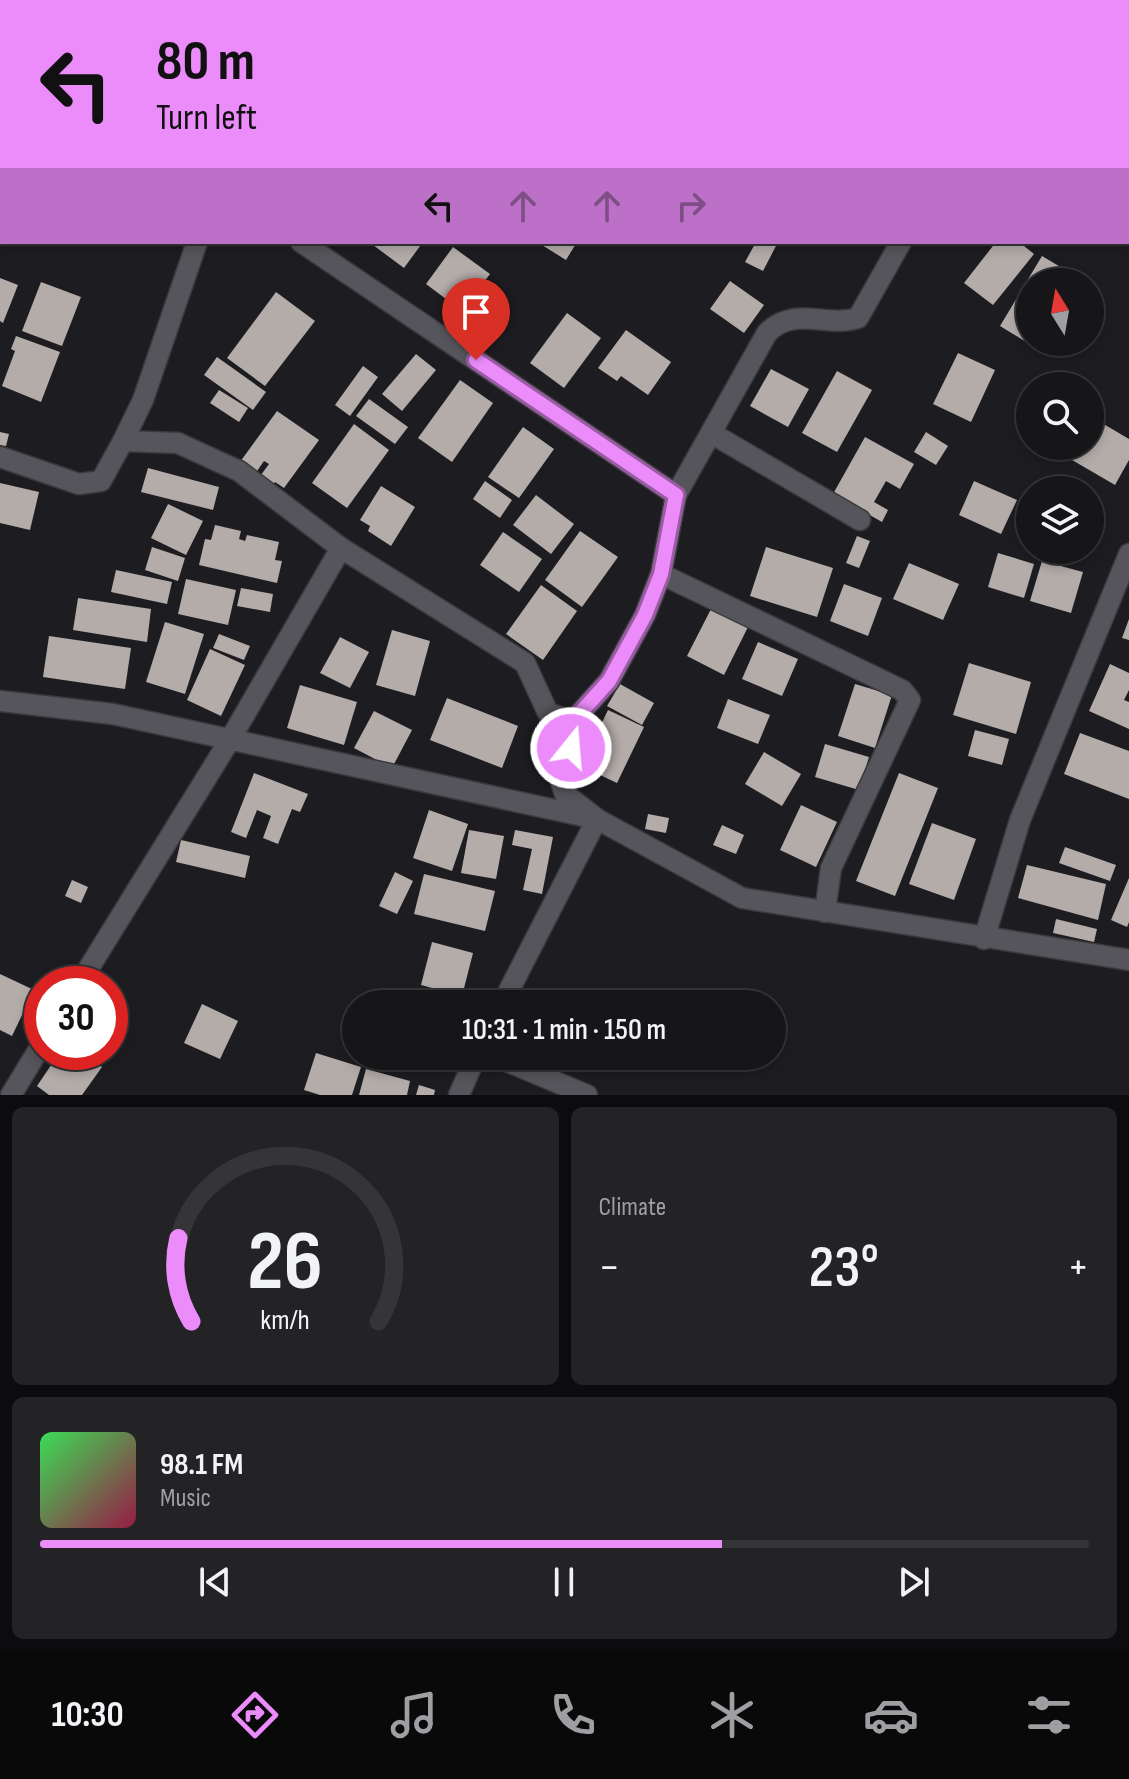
<!DOCTYPE html>
<html lang="en">
<head>
<meta charset="utf-8">
<style>
	body { margin:0; font-family:"Sofia Sans Condensed",sans-serif; background:#232326; color:#f1f3f6; height:100vh; display:flex; flex-direction:column; font-size:30px; white-space:nowrap }
	* { box-sizing:border-box; margin:0 }
	p { font-size:26px; color:#9e9fa2 }
	.icon { flex:none; width:44px; height:44px; fill:none; stroke:currentColor; stroke-width:2; stroke-linecap:round; stroke-linejoin:round }
	.map { position:relative; height:1095px; overflow:hidden }
	.sheet { display:flex; flex-direction:column; gap:12px; padding:12px; background:#0c0c0e; flex:1 }
	.sheet>* { flex:none }
	.guide { position:absolute; left:0px; top:0px; width:1130px; height:244px; box-shadow:0 4px 12px #0003,0 0 0 2px #353538; background:#ec8cfa; color:#111; overflow:hidden }
	.needle { width:52px; rotate:349deg }
	.tools { position:absolute; left:1016px; top:268px; display:grid; gap:16px }
	.tools a { display:grid; place-items:center; width:88px; height:88px; border-radius:50%; background:#161619; box-shadow:0 4px 12px #0003,0 0 0 2px #353538; font-size:40px }
	.speed { position:absolute; left:24px; top:966px; display:flex; gap:16px; font-size:40px; font-weight:700; text-align:center }
	.speed>* { display:grid; place-content:center; width:104px; height:104px; border-radius:50%; background:#161619; box-shadow:0 4px 12px #0003,0 0 0 2px #353538; line-height:1 }
	.speed .limit { border:12px solid #d22; background:#fff; color:#111 }
	.pin { position:absolute; display:grid; place-items:center; width:68px; height:68px; color:#fff; margin:-82px -34px; border-radius:50% 50% 50% 0; rotate:-45deg; box-shadow:0 0 8px #0007 }
	.pin .icon { rotate:45deg }
	.me { position:absolute; width:88px; margin:-44px; rotate:17deg; stroke-linejoin:round; filter:drop-shadow(0 0 6px #0008) }
	.turn { display:flex; align-items:center; gap:28px; height:168px; padding:0 24px; font-size:36px }
	.turn .icon { width:104px; height:104px; stroke-width:2.5 }
	.turn b { display:block; font-size:56px; line-height:68px }
	.lanes { display:flex; align-items:center; height:76px; padding:0 24px; background:#0003; justify-content:center; gap:40px; direction:ltr }
	.lanes .off { opacity:.35 }
	.big { font-size:60px; font-weight:600; line-height:1.1 }
	.sheet .card { flex:1; display:flex; flex-direction:column; justify-content:center; gap:12px; min-width:0; padding:0 28px; border-radius:12px; background:#232326 }
	.sheet .dial { align-items:center; gap:0 }
	.dial svg { height:208px; overflow:visible; fill:none; stroke:#353538; stroke-width:7; stroke-linecap:round; text-anchor:middle }
	.dial text { fill:#f1f3f6; stroke:none }
	.song { display:flex; align-items:center; gap:24px }
	.cover { width:96px; height:96px; border-radius:12px; background:linear-gradient(135deg,hsl(130 70% 55%),hsl(340 70% 35%)) }
	.played { height:8px; border-radius:4px; background:linear-gradient(90deg,#ec8cfa 65%,#353538 65%) }
	.keys { display:flex; justify-content:space-around; direction:ltr }
	.heat { display:flex; justify-content:space-between; align-items:center; font-size:44px; direction:ltr }
	.sheet .tiles { flex:1; display:grid; gap:12px; grid-template-columns:1fr 1fr }
	.card:last-child { grid-column:span 2 }
	.trip { position:absolute; left:342px; top:990px; width:444px; height:80px; border-radius:40px; background:#161619; box-shadow:0 4px 12px #0003,0 0 0 2px #353538; font-weight:600; line-height:80px; text-align:center }
	.dock { display:flex; height:128px; justify-content:space-around; align-items:center; background:#09090a; color:#9e9fa2 }
	.dock .icon { width:56px; height:56px }
	.dock .current { color:#ec8cfa }
	.dock b { font-size:36px; color:#f1f3f6 }
	.map>svg:first-child { display:block }
	.building { fill:#b3aca9 }
	.lines { fill:none; stroke-linecap:round; stroke-linejoin:round }
	.minor-casing { stroke:#3a3a3e; stroke-width:23 }
	.minor { stroke:#55555b; stroke-width:20 }
	.route-casing { stroke:#995ba2; stroke-width:20 }
	.route { stroke:#ec8cfa; stroke-width:14 }
</style>
</head>
<body>
<div class="map">
<svg width="1129" height="1095" viewBox="0 0 1129 1095">
	<rect width="100%" height="100%" fill="#1d1d21"/>
	<g class="building">
		<path d="M375,242H423L404,268L373,245Z"/>
		<path d="M537,242H577L566,260Z"/>
		<path d="M756,242H778L763,271L745,262Z"/>
		<path d="M996,242H1019L1034,254L993,305L964,283Z"/>
		<path d="M453,247L490,274L462,311L426,284Z"/>
		<path d="M1042,256L1079,278L1076,282H1030V342H1040L1036,348L1000,326Z"/>
		<path d="M0,278L18,285L3,323L0,321Z"/>
		<path d="M730,281L764,305L744,333L710,309Z"/>
		<path d="M41,282L81,297L62,346L22,331Z"/>
		<path d="M276,292L315,321L265,386L227,358Z"/>
		<path d="M567,313L601,338L564,388L530,363Z"/>
		<path d="M458,314L466,321L458,330L450,323Z"/>
		<path d="M626,330L671,362L648,395L621,376L617,381L598,368Z"/>
		<path d="M16,336L60,352L41,402L2,386L15,351L11,349Z"/>
		<path d="M958,353L995,370L971,422L933,404Z"/>
		<path d="M416,354L436,370L402,411L382,394Z"/>
		<path d="M217,357L266,392L253,410L204,375Z"/>
		<path d="M363,366L378,377L350,416L335,405Z"/>
		<path d="M771,369L809,389L788,427L750,406Z"/>
		<path d="M837,371L872,390L837,452L802,433Z"/>
		<path d="M460,380L493,403L452,462L418,438Z"/>
		<path d="M219,390L248,408L239,422L210,403Z"/>
		<path d="M369,399L408,427L395,444L356,416Z"/>
		<path d="M277,411L319,440L284,488L275,482L271,488L258,479L269,464L264,461L253,477L237,466Z"/>
		<path d="M1090,416L1129,439V460L1115,485L1048,446H1090Z"/>
		<path d="M354,424L389,450L347,508L312,483Z"/>
		<path d="M523,427L554,449L519,498L488,477Z"/>
		<path d="M0,432L9,434L6,446L0,445Z"/>
		<path d="M926,432L948,446L936,465L914,452Z"/>
		<path d="M865,437L914,464L900,489L886,481L874,502L888,510L882,522L833,494Z"/>
		<path d="M148,468L219,487L213,510L141,492Z"/>
		<path d="M485,481L512,500L500,518L473,499Z"/>
		<path d="M974,481L1017,500L1001,534L959,515Z"/>
		<path d="M0,483L39,492L30,530L0,523Z"/>
		<path d="M381,486L415,507L391,546L368,531L370,526L360,520Z"/>
		<path d="M536,495L574,524L551,554L513,525Z"/>
		<path d="M168,504L203,521L186,555L151,538Z"/>
		<path d="M215,525L241,531L239,539L245,541L247,535L279,542L275,560L282,561L277,583L199,565L205,539L211,540Z"/>
		<path d="M580,531L618,557L582,607L545,580Z"/>
		<path d="M503,532L542,559L519,592L480,565Z"/>
		<path d="M857,536L870,541L859,568L846,563Z"/>
		<path d="M152,547L185,558L178,581L145,570Z"/>
		<path d="M766,547L833,568L817,617L750,596Z"/>
		<path d="M998,553L1034,564L1024,598L988,587Z"/>
		<path d="M1042,561L1083,572L1071,613L1030,601Z"/>
		<path d="M909,563L959,584L943,620L893,599Z"/>
		<path d="M116,570L172,582L167,604L111,592Z"/>
		<path d="M186,579L236,590L228,625L178,614Z"/>
		<path d="M844,584L882,598L868,636L830,621Z"/>
		<path d="M541,585L577,611L543,660L506,634Z"/>
		<path d="M241,588L273,594L270,612L237,606Z"/>
		<path d="M78,598L151,609L147,642L73,630Z"/>
		<path d="M712,607L749,625L724,675L687,656Z"/>
		<path d="M1129,619V640L1122,638Z"/>
		<path d="M165,622L204,634L185,694L146,682Z"/>
		<path d="M392,630L430,641L415,696L376,685Z"/>
		<path d="M219,634L250,646L244,660L213,648Z"/>
		<path d="M49,636L131,648L125,689L43,677Z"/>
		<path d="M340,637L369,652L350,688L320,673Z"/>
		<path d="M758,642L798,659L782,696L742,679Z"/>
		<path d="M210,649L245,665L221,716L187,700Z"/>
		<path d="M969,663L1031,682L1016,734L953,715Z"/>
		<path d="M1110,664L1129,673V690L1124,700L1129,702V729L1089,711Z"/>
		<path d="M620,684L654,703L642,725L607,706Z"/>
		<path d="M855,684L892,695L875,748L838,736Z"/>
		<path d="M300,685L357,702L344,745L287,728Z"/>
		<path d="M447,698L518,726L502,768L430,740Z"/>
		<path d="M728,699L770,715L758,744L717,728Z"/>
		<path d="M608,710L644,727L617,783L581,766Z"/>
		<path d="M374,711L412,730L392,768L354,748Z"/>
		<path d="M975,730L1009,739L1002,765L968,756Z"/>
		<path d="M1080,733L1129,751V799L1064,774Z"/>
		<path d="M825,744L869,757L859,790L815,777Z"/>
		<path d="M764,752L801,774L782,806L745,784Z"/>
		<path d="M254,773L308,794L300,812L292,809L278,844L263,838L271,816L257,810L246,838L231,832Z"/>
		<path d="M899,773L938,788L895,896L856,881Z"/>
		<path d="M801,805L837,822L816,867L780,850Z"/>
		<path d="M429,810L468,824L452,871L413,858Z"/>
		<path d="M648,814L669,818L666,833L645,829Z"/>
		<path d="M932,823L976,839L954,900L909,884Z"/>
		<path d="M722,825L744,835L736,854L713,845Z"/>
		<path d="M469,830L504,836L496,879L461,873Z"/>
		<path d="M515,830L553,837L542,894L523,890L532,849L512,845Z"/>
		<path d="M181,840L250,856L245,878L176,862Z"/>
		<path d="M1065,847L1116,865L1110,881L1059,863Z"/>
		<path d="M1027,865L1106,884L1098,920L1018,898Z"/>
		<path d="M395,872L413,881L397,914L379,906Z"/>
		<path d="M424,874L495,891L485,931L414,914Z"/>
		<path d="M1129,878V922L1127,927L1111,920Z"/>
		<path d="M72,880L88,887L81,903L65,896Z"/>
		<path d="M1056,919L1097,929L1094,942L1053,933Z"/>
		<path d="M432,942L473,953L462,996L421,985Z"/>
		<path d="M0,974L34,990L12,1036L0,1030Z"/>
		<path d="M202,1004L238,1021L220,1059L184,1043Z"/>
		<path d="M110,1013L125,1023L110,1045Z"/>
		<path d="M60,1052H80L102,1067L82,1095H49L37,1086Z"/>
		<path d="M86,1052H105L99,1061Z"/>
		<path d="M316,1053L361,1067L352,1095H320L304,1090Z"/>
		<path d="M366,1069L410,1081L407,1095H359Z"/>
		<path d="M419,1085L435,1090L434,1095H416Z"/>
	</g>
	<g class="lines">
		<defs>
			<g id="minor">
				<path d="M408,0L411,2"/>
				<path d="M813,0L816,2"/>
				<path d="M281,2V0"/>
				<path d="M1099,2L1101,0"/>
				<path d="M1128,143L1129,144"/>
				<path d="M197,242L143,400L123,441L178,443L239,471L341,548L525,663L548,713L573,721L568,775L559,776L565,794L597,819L502,1004"/>
				<path d="M301,242L676,495"/>
				<path d="M711,433L860,520"/>
				<path d="M0,457L79,484L101,481L123,441"/>
				<path d="M661,574L902,690L910,700L831,868L825,912"/>
				<path d="M0,701L113,714L597,819L742,898L1129,960"/>
				<path d="M573,721L609,681L645,615L661,574L676,495L767,333C794,305 826,328 858,318L901,242"/>
				<path d="M984,939L1020,820L1129,554"/>
				<path d="M79,984L231,738L341,548"/>
				<path d="M494,1056L587,1095"/>
				<path d="M11,1095L42,1044"/>
				<path d="M459,1095L476,1056"/>
			</g>
		</defs>
		<use href="#minor" class="minor-casing"/>
		<use href="#minor" class="minor"/>
	</g>
	<g class="lines">
		<defs>
			<path id="route" d="M476,360L676,495L661,574L645,615L609,681L573,721L571,748"/>
		</defs>
		<use href="#route" class="route-casing"/>
		<use href="#route" class="route"/>
	</g>
</svg>
<div class="tools">
<a><svg class="needle" viewBox="-14 -14 28 28"><path d="M0-13l5 13h-10z" fill="#e53935"/><path d="M0 13l5-13h-10z" fill="#9e9fa2"/></svg></a>
<a><svg class="icon" aria-label="search" viewBox="0 0 24 24"><circle cx="10" cy="10" r="6"/><path d="M15 15l6 6"/></svg></a>
<a><svg class="icon" aria-label="layers" viewBox="0 0 24 24"><path d="M12 4l9 5-9 5-9-5zM3 14l9 5 9-5"/></svg></a>
</div>
<div class="speed"><div class="limit">30</div></div>
<div class="pin" style="left:476px;top:360px;background:#d93025"><svg class="icon" aria-label="arrive" viewBox="0 0 24 24"><path d="M6 21V4h12l-3 4 3 4H6"/></svg></div>
<svg class="me" style="left:571px;top:748px" viewBox="-20 -20 40 40"><circle r="17" fill="#ec8cfa" stroke="#fff" stroke-width="3"/><path d="M0-11L8 9 0 5-8 9z" fill="#fff"/></svg>
<div class="trip">10:31 · 1 min · 150 m</div>
<div class="guide">
<div class="turn"><svg class="icon" aria-label="left" viewBox="0 0 24 24"><path d="M17 20v-9H6M10 6l-5 5 5 5"/></svg><div><b>80 m</b>Turn left</div></div>
<div class="lanes"><svg class="icon" aria-label="left" viewBox="0 0 24 24"><path d="M17 20v-9H6M10 6l-5 5 5 5"/></svg><svg class="icon off" aria-label="ahead" viewBox="0 0 24 24"><path d="M12 20V5M6 11l6-6 6 6"/></svg><svg class="icon off" aria-label="ahead" viewBox="0 0 24 24"><path d="M12 20V5M6 11l6-6 6 6"/></svg><svg class="icon off" aria-label="right" viewBox="0 0 24 24"><path d="M7 20v-9h11M14 6l5 5-5 5"/></svg></div>
</div>
</div>
<section class="sheet">
<div class="tiles">
<div class="card dial"><svg viewBox="0 0 100 80">
<path d="M14 69A42 42 0 1 1 86 69"/>
<path d="M14 69A42 42 0 0 1 9 37" stroke="#ec8cfa"/>
<text x="50" y="56" font-size="32" font-weight="700">26</text>
<text x="50" y="72" font-size="11">km/h</text>
</svg></div>
<div class="card"><p>Climate</p>
<div class="heat"><a>−</a><b class="big">23°</b><a>+</a></div>
</div>
<div class="card">
<div class="song"><i class="cover"></i><div><b>98.1 FM</b><p>Music</p></div></div>
<div class="played"></div>
<div class="keys"><svg class="icon" aria-label="previous" viewBox="0 0 24 24"><path d="M18 5L8 12l10 7zM5 5v14"/></svg><svg class="icon" aria-label="pause" viewBox="0 0 24 24"><path d="M8 5v14M16 5v14"/></svg><svg class="icon" aria-label="next" viewBox="0 0 24 24"><path d="M6 5l10 7-10 7zM19 5v14"/></svg></div>
</div>
</div>
</section>
<nav class="dock">
<b>10:30</b>
<svg class="icon current" aria-label="directions" viewBox="0 0 24 24"><path d="M12 3l9 9-9 9-9-9zM9 14v-3h6M13 9l2 2-2 2"/></svg>
<svg class="icon" aria-label="music" viewBox="0 0 24 24"><path d="M9 18V5l10-2v13"/><circle cx="6" cy="18" r="3"/><circle cx="16" cy="16" r="3"/></svg>
<svg class="icon" aria-label="phone" viewBox="0 0 24 24"><path d="M5 4h4l2 5-3 2q2 4 5 5l2-3 5 2v4C11 20 4 13 5 4z"/></svg>
<svg class="icon" aria-label="climate" viewBox="0 0 24 24"><path d="M12 3v18M4 7l16 10M4 17L20 7"/></svg>
<svg class="icon" aria-label="car" viewBox="0 0 24 24"><path d="M5 17H2v-5l4-1 3-4h7l3 4 3 1v5h-3M9 17h6M6 11h13"/><circle cx="7" cy="17" r="2"/><circle cx="17" cy="17" r="2"/></svg>
<svg class="icon" aria-label="filters" viewBox="0 0 24 24"><path d="M4 7h16M4 17h16"/><circle cx="9" cy="7" r="2"/><circle cx="15" cy="17" r="2"/></svg>
</nav>
</body>
</html>
